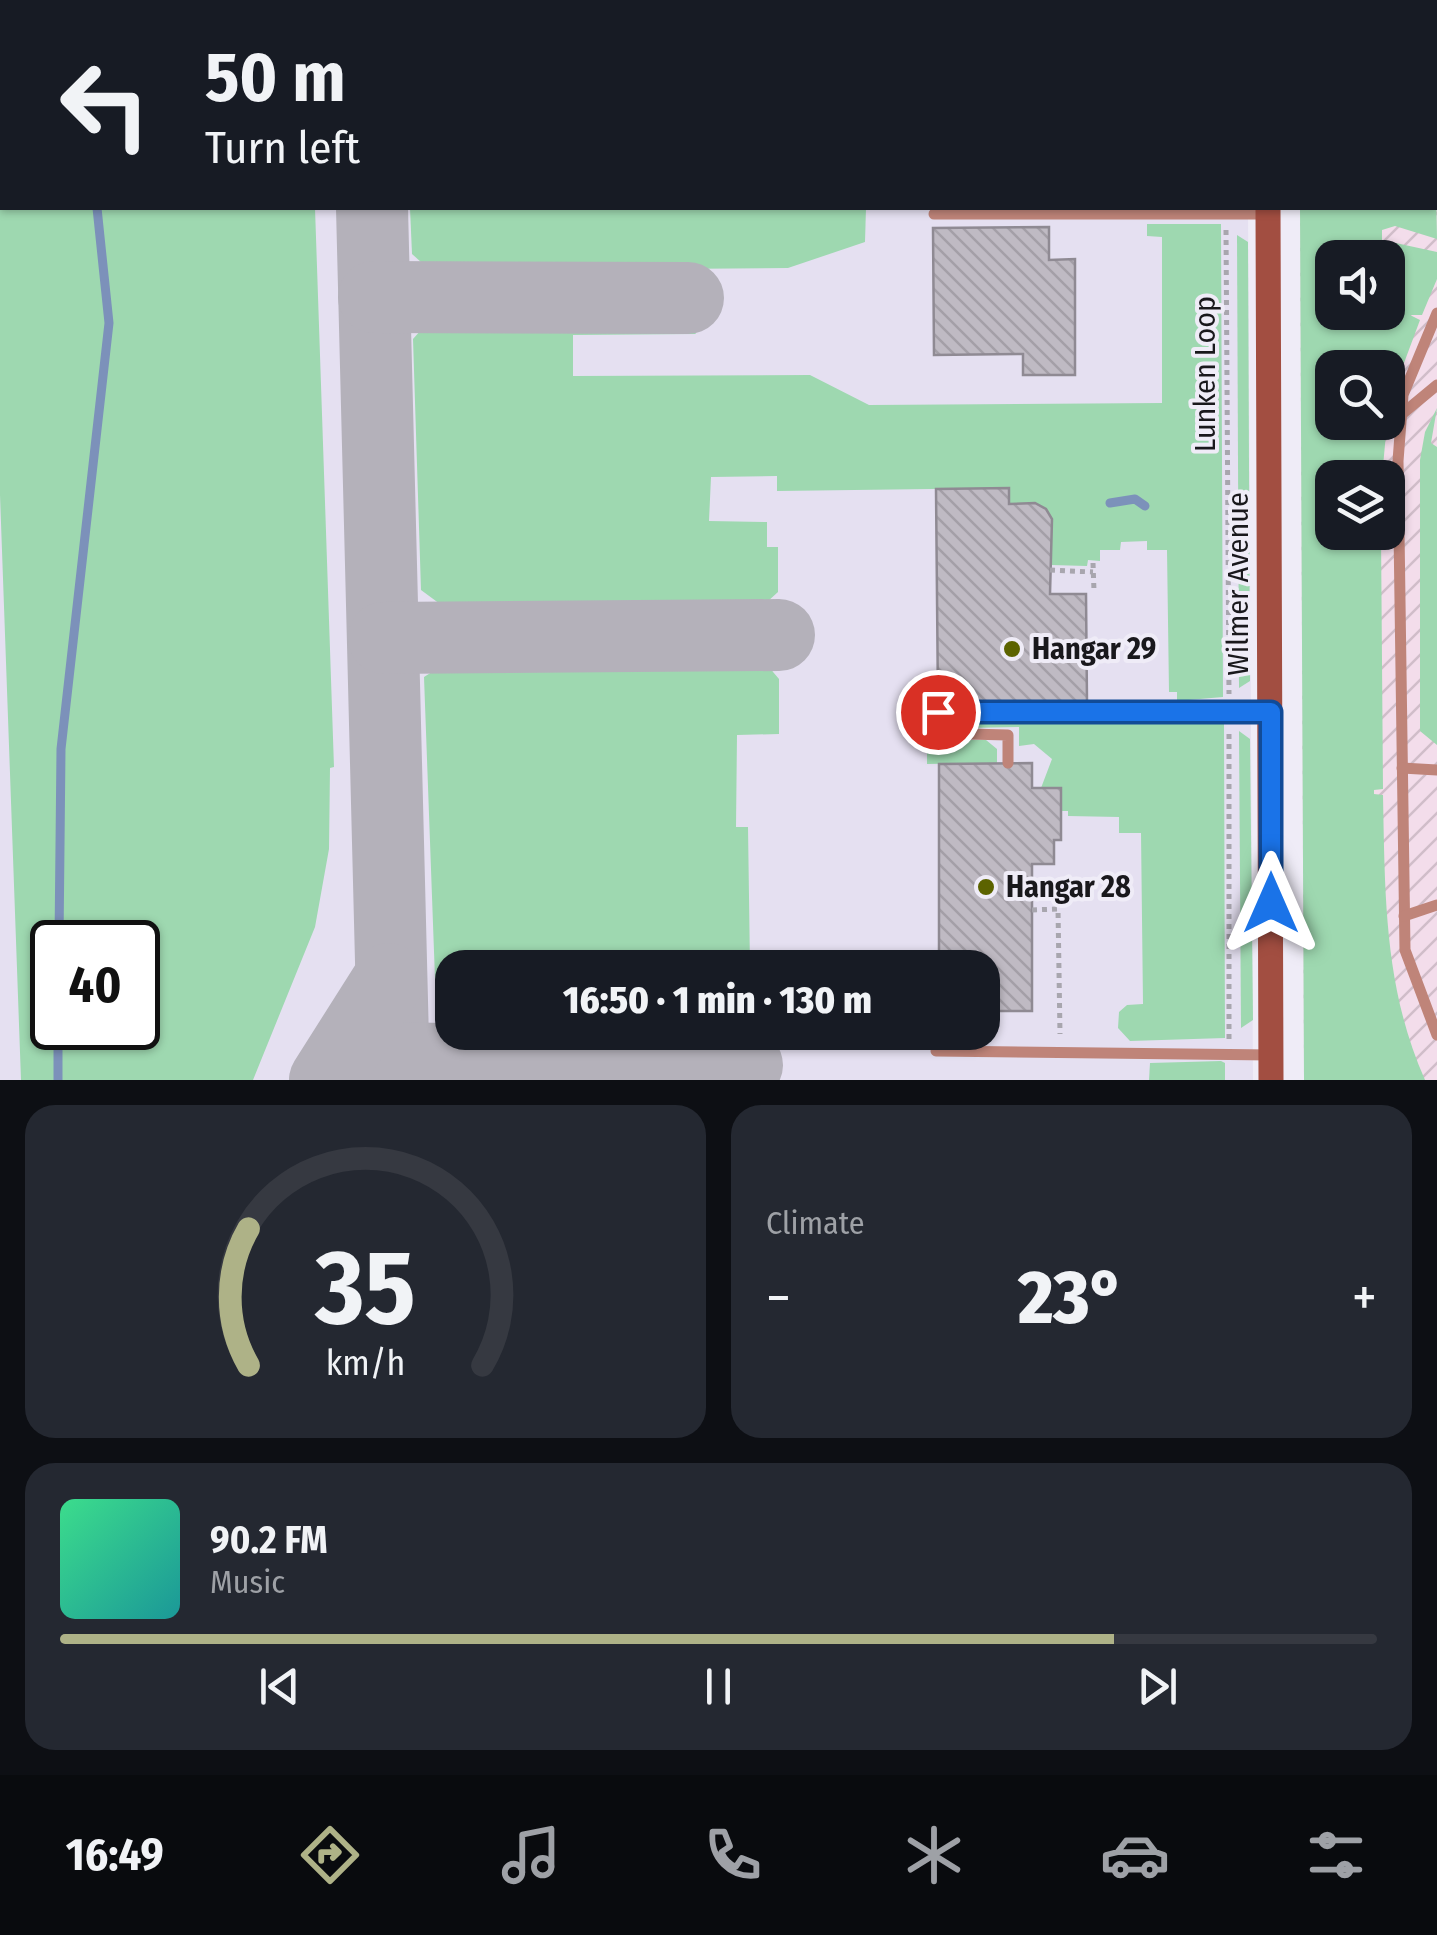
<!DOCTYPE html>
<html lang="en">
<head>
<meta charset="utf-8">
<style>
	body { margin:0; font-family:"Fira Sans Condensed",sans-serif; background:#242831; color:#f1f3f6; height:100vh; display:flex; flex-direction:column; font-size:38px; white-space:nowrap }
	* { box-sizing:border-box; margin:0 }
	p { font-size:32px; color:#9ea1a6 }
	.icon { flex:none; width:55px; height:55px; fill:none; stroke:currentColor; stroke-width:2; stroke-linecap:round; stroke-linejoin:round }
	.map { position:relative; height:1080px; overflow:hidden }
	.side { display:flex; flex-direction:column; gap:25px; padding:25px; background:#0d0f14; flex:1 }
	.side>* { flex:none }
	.top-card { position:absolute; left:0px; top:0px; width:1438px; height:210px; box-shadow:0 2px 8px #0004; background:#171b24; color:#f1f3f6; overflow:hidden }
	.controls { position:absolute; left:1315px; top:240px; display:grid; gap:20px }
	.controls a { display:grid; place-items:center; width:90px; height:90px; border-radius:20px; background:#171b24; box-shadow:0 2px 8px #0004; font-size:50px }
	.speed { position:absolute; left:30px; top:920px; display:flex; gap:20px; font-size:50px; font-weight:700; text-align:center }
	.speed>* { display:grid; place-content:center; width:130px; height:130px; border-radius:50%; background:#171b24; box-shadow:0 2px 8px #0004; line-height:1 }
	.speed .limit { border:5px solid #111; border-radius:15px; background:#fff; color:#111 }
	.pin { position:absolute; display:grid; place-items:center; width:85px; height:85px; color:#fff; margin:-42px; border:5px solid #fff; border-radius:50%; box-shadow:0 2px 10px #0007 }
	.me { position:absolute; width:110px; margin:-55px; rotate:0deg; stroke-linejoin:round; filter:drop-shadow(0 0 8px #0008) }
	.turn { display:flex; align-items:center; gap:35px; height:210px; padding:0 40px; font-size:45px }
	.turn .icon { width:130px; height:130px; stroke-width:2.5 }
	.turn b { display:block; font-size:70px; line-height:85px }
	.big { font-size:75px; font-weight:800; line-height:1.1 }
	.side .card { flex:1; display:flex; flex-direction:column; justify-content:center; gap:15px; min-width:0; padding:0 35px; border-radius:30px; background:#242831 }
	.side .dial { align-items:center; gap:0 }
	.dial svg { height:260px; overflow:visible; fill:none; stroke:#363941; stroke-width:7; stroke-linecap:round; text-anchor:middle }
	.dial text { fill:#f1f3f6; stroke:none }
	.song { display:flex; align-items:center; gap:30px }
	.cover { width:120px; height:120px; border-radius:15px; background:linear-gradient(135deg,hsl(150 70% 55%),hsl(180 70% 35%)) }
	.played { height:10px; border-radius:5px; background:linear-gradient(90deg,#aeb287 80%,#363941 80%) }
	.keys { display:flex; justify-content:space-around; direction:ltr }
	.heat { display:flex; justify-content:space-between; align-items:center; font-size:55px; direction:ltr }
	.side .tiles { flex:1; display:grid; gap:25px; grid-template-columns:1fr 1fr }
	.card:last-child { grid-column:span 2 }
	.trip { position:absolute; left:435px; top:950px; width:565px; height:100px; border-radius:30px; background:#171b24; box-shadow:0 2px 8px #0004; font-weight:800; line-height:100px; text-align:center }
	.tab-bar { display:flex; height:160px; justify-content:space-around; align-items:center; background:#090b0e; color:#9ea1a6 }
	.tab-bar .icon { width:70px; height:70px }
	.tab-bar .on { color:#aeb287 }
	.tab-bar b { font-size:45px; color:#f1f3f6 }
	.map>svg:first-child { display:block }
	.built { fill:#e5e0f1; fill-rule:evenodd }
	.industrial { fill:url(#industrial-furrows); fill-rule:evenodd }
	.green { fill:#9ed8b0; fill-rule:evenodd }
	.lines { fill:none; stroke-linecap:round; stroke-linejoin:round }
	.stream { stroke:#7c91ba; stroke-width:9 }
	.taxiway { stroke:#b4b1ba; stroke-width:72 }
	.building { fill:url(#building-back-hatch); stroke:#8f8a93; stroke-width:2.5 }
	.path { stroke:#a8a6ae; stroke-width:5; stroke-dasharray:5 5; stroke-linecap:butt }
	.lane { stroke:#bf8479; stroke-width:11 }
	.secondary { stroke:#a24e41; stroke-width:25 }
	.route-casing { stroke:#114b97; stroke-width:25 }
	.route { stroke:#1a73e8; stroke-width:18 }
	.poi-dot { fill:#5c6300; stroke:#efecf7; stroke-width:4 }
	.labels { text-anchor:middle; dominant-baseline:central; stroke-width:8; stroke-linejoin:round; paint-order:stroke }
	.street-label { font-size:30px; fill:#19181c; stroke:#efecf7 }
	.poi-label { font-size:30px; font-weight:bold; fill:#19181c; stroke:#efecf7; text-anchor:start }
</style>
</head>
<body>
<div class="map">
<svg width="1437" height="1080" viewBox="0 0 1437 1080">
	<defs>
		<pattern id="industrial-furrows" width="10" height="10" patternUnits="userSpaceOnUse" patternTransform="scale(2.5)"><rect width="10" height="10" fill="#f3ddeb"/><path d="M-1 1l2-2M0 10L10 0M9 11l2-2" fill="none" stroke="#d0bdc9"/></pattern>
		<pattern id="building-back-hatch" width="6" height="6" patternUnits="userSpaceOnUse" patternTransform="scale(2.5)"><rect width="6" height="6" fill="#bfbac3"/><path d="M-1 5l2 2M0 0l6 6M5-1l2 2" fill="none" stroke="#a49fa7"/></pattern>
	</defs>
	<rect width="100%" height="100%" fill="#efecf7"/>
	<path class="built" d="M0,0H1247L2,2V208H1248L1253,1080H0ZM52,942H138V1028H52ZM452,968H982V1032H452Z"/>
	<path class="industrial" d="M1437,200V1080H1304L1300,212L1435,208ZM1332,258H1388V312H1332ZM1332,368H1388V422H1332ZM1332,478H1388V532H1332Z"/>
	<g class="green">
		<path d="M0,0H309L2,2V208H315L334,767L330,768L329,849L315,927L253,1080H21L0,495ZM52,942H138V1028H52Z"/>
		<path d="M1435,136L1437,239L1395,226L1382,230V240L1437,252V279L1422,315H1410L1420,320L1391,398L1388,421V368H1332V422L1387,423L1382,477L1332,478V532L1381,533L1383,789L1374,790V794L1383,795C1385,894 1384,988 1425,1080H1304L1300,208H1435ZM1332,258H1388V312H1332Z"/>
		<path d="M410,208H866L865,242L788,268L431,271L412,254Z"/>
		<path d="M1147,224H1221L1223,697L1177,701V692H1169L1167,550H1147V541L1121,542L1120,550H1100V561L1088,560L1087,566L1051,565C1051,523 1061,502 1009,504V488L777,491V476L711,477L709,521L767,522V547H778V592L767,602L440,604L421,590L413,339L429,321L687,322L696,334L573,335V376L810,375L869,405L1162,403V237L1147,236Z"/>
		<path d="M1237,235L1248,242L1250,681L1239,688Z"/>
		<path d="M1437,408L1431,443L1437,447V745L1420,731V460L1425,432Z"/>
		<path d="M443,665L768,666L779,679V734L737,735L736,827H748L750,967L452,968V1027L436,1006L424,677Z"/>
		<path d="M914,722H1224L1225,1038L1130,1041L1118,1028L1119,1012L1127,1005L1143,1004L1141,833H1119V817L1068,816V811H1061V788H1041L1052,759L1034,744L1019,746V727L915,729Z"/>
		<path d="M1239,731L1250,739L1253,1020L1241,1028Z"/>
		<path d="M934,740H986L997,749V763L927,764V751L915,747Z"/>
		<path d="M1221,1061L1225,1063V1080H1149L1150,1063Z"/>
	</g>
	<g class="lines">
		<g class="stream">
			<path d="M76,0L77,2"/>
			<path d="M1110,503L1135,499L1145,506"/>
			<path d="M59,942L61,749L109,323L97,208"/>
			<path d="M58,1080V1028"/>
		</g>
		<g class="taxiway">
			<path d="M367,0V2"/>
			<path d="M372,208L394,1080"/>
			<path d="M374,297L688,298"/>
			<path d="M384,638L779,635"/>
			<path d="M393,1058L747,1065"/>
			<path d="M325,1080L389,979"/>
		</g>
	</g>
	<g class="building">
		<rect x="905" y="0" width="176" height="2"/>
		<path d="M1049,227V260L1075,259V375H1023V354L934,355L933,228Z"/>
		<path d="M1009,488V504L1035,503L1046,509L1052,519L1050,594H1086L1087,702L938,703L936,489Z"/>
		<path d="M1032,763V788H1061V840H1054V864H1032V1011H982V968H939V764Z"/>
	</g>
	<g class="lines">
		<g class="path">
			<path d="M1225,0V2"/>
			<path d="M1226,230L1229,694"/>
			<path d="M1093,563L1094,591"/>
			<path d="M1050,570L1093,572"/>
			<path d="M1032,910L1058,909L1060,1034"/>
			<path d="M1229,1039V730"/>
		</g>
		<g class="lane">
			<path d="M934,214H1268"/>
			<path d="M1437,313L1403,395L1398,461L1405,950L1437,1035"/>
			<path d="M1402,414L1437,385"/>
			<path d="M938,712H1271"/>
			<path d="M915,738L928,733L1008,735V763"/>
			<path d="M1402,768L1437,770"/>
			<path d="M1404,916L1437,905"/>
			<path d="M936,1051L1271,1055"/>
		</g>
		<g class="secondary">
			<path d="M1267,0V2"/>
			<path d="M1268,208L1271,1080"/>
		</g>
	</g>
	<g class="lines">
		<defs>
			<path id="route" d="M938,712H1271V903"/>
		</defs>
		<use href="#route" class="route-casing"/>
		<use href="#route" class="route"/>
	</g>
	<g class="poi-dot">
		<circle cx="1012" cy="649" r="10"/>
		<circle cx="986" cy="887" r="10"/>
	</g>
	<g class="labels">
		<g class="street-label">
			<text transform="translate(1205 374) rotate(-90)">Lunken Loop</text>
			<text transform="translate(1238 584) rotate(-90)">Wilmer Avenue</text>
		</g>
		<g class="poi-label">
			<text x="1032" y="649">Hangar 29</text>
			<text x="1006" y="887">Hangar 28</text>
		</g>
	</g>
</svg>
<div class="controls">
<a><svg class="icon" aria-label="sound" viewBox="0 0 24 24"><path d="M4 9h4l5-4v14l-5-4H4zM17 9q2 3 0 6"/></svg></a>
<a><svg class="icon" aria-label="search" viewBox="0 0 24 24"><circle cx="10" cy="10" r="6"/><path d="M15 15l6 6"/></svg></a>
<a><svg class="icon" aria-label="layers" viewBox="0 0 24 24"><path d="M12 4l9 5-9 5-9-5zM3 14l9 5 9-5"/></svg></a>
</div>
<div class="speed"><div class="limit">40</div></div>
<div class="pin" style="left:938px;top:712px;background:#d93025"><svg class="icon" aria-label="arrive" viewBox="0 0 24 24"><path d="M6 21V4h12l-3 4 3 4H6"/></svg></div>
<svg class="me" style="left:1271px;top:903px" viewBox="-20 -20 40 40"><path d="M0-17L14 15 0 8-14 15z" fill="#1a73e8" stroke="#fff" stroke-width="4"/></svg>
<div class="trip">16:50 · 1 min · 130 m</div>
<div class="top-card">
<div class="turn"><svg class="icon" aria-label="left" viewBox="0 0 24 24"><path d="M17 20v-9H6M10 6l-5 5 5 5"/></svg><div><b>50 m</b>Turn left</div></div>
</div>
</div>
<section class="side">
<div class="tiles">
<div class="card dial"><svg viewBox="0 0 100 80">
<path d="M14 69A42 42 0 1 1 86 69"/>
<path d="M14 69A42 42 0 0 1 14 27" stroke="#aeb287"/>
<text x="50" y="56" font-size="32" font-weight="700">35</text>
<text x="50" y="72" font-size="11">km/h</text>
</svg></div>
<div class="card"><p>Climate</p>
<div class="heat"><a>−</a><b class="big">23°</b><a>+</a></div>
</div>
<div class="card">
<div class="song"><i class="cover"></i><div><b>90.2 FM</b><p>Music</p></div></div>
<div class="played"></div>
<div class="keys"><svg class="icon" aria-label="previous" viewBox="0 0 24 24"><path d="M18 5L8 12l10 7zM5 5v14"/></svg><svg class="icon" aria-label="pause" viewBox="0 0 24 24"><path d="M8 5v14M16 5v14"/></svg><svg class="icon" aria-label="next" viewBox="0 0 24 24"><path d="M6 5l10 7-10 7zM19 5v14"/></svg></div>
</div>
</div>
</section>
<nav class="tab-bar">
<b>16:49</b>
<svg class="icon on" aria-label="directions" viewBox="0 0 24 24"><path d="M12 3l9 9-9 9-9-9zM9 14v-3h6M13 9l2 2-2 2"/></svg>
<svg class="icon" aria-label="music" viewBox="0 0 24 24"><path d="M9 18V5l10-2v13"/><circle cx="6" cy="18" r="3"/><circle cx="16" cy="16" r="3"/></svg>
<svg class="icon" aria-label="phone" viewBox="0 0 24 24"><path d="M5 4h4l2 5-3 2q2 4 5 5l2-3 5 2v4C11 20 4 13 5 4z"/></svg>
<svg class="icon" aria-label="climate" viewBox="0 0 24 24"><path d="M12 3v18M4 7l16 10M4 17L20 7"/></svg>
<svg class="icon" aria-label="car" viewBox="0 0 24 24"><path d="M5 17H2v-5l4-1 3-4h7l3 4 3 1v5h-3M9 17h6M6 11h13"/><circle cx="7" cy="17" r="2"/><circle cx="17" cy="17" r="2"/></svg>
<svg class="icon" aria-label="filters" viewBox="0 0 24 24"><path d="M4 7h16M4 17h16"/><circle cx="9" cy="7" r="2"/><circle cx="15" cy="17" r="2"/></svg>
</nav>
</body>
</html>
